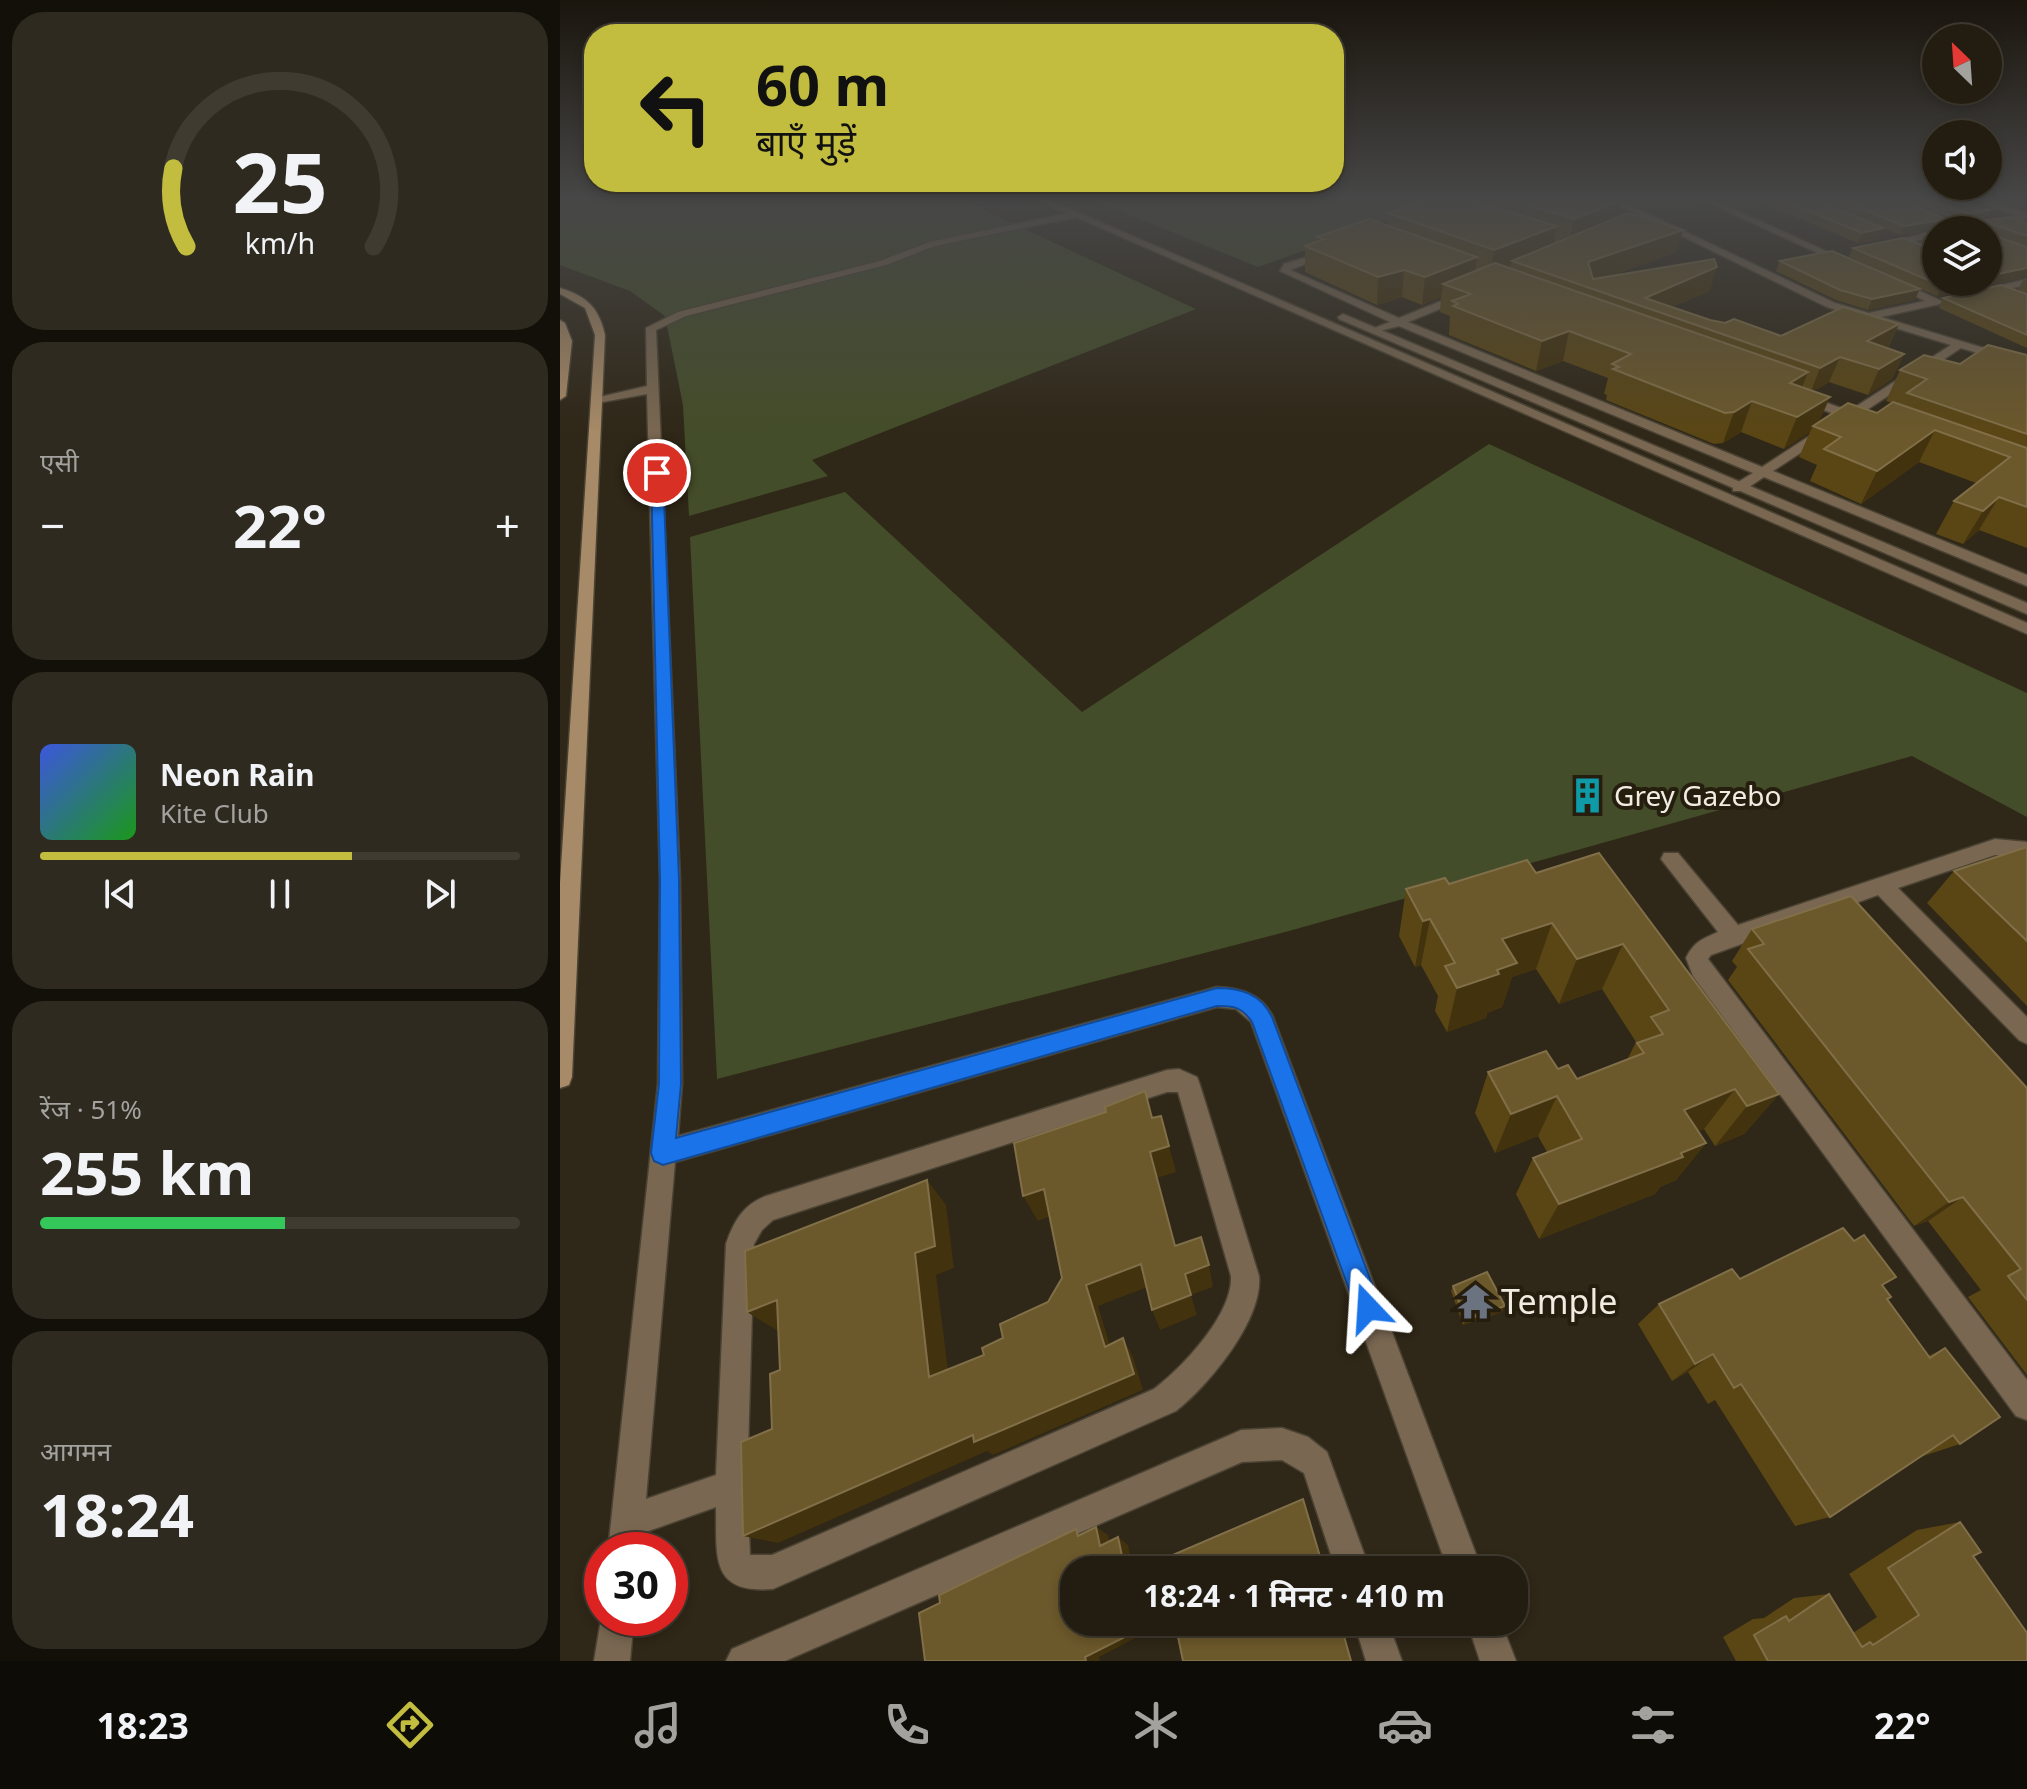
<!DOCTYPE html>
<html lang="hi">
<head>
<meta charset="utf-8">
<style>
	body { margin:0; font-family:"Noto Sans","Noto Sans Devanagari",sans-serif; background:#2f2a1f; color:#f1f3f6; height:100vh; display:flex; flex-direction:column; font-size:30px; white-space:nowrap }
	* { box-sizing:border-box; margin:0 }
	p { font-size:26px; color:#a3a29f }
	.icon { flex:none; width:44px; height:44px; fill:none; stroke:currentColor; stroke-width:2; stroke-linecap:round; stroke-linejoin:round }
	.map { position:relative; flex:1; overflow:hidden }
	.sheet { display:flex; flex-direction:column; gap:12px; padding:12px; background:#131009; width:560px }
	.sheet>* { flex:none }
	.hud { position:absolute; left:24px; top:24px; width:760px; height:168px; border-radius:32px; box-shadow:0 4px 12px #0003,0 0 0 2px #403b31; background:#c2bd3f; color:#111; overflow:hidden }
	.needle { width:52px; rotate:335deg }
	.buttons { position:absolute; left:1362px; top:24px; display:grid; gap:16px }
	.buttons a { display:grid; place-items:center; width:80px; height:80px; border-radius:50%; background:#231d11; box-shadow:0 4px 12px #0003,0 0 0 2px #403b31; font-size:40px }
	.speed { position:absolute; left:24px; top:1532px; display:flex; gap:16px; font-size:40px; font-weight:700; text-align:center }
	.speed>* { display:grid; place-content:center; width:104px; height:104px; border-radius:50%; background:#231d11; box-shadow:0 4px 12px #0003,0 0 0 2px #403b31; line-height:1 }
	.speed .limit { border:12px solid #d22; background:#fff; color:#111 }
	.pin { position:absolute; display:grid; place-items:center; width:68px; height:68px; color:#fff; margin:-34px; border:4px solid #fff; border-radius:50%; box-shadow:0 2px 8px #0007 }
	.me { position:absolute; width:88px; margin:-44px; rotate:340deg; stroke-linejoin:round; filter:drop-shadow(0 0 6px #0008) }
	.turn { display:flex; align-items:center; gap:28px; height:168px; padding:0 40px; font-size:36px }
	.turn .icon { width:104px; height:104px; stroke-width:2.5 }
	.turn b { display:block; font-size:56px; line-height:68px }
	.big { font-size:60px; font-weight:700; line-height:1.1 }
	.sheet .card { flex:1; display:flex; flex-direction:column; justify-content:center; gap:12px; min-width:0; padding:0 28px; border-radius:32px; background:#2f2a1f }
	.sheet .dial { align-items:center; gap:0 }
	.dial svg { height:208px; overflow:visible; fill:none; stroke:#403b31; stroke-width:7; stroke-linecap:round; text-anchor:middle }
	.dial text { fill:#f1f3f6; stroke:none }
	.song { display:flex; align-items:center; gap:24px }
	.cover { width:96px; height:96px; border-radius:12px; background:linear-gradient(135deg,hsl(230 70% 55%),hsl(120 70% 35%)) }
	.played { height:8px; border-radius:4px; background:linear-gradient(90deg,#c2bd3f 65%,#403b31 65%) }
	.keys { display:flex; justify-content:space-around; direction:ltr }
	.heat { display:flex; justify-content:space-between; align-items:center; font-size:44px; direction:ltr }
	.charge { height:12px; border-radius:6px; background:linear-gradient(90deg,#34c759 51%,#403b31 0) }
	.trip { position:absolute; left:500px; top:1556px; width:468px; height:80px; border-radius:32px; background:#231d11; box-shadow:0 4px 12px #0003,0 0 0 2px #403b31; font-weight:700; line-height:80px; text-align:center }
	.menu { display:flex; height:128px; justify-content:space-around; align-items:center; background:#0e0c07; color:#a3a29f }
	.menu .icon { width:56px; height:56px }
	.menu .on { color:#c2bd3f }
	.menu b { font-size:36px; color:#f1f3f6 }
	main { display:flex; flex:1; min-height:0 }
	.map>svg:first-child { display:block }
	.green { fill:#444d29 }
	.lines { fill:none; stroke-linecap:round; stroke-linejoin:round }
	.minor-casing { stroke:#4a4333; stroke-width:3 }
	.tertiary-casing { stroke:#4a4333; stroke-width:3 }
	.secondary-casing { stroke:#4a4333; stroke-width:3 }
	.minor { fill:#796751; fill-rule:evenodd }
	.tertiary { fill:#796751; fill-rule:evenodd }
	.secondary { fill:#a78a67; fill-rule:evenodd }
	.wall { fill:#5a4615 }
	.shaded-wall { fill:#42320d }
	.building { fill:#6b582b; stroke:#806f48; stroke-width:2 }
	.route { fill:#1a73e8; stroke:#114b97; stroke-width:2 }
	.labels { text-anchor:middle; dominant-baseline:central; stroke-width:8; stroke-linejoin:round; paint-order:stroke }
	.poi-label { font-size:28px; fill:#f1ece1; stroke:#251d0e; text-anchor:start }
	.near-poi-label { font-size:34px; fill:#f1ece1; stroke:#251d0e; text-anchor:start }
</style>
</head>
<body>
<main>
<section class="sheet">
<div class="card dial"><svg viewBox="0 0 100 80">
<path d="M14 69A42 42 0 1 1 86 69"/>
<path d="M14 69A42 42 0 0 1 9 39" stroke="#c2bd3f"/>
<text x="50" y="56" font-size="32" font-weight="700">25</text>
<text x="50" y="72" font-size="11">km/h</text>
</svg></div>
<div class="card"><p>एसी</p>
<div class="heat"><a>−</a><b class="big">22°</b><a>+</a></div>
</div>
<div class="card">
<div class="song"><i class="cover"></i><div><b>Neon Rain</b><p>Kite Club</p></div></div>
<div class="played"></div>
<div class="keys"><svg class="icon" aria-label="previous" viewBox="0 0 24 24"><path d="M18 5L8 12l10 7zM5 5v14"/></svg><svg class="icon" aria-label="pause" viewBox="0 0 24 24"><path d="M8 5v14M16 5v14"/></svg><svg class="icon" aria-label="next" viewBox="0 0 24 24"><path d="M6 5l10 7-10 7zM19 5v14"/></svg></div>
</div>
<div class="card"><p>रेंज · 51%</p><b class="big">255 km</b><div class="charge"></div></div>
<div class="card"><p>आगमन</p><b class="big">18:24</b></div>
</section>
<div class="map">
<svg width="1467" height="1661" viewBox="0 0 1467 1661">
	<rect width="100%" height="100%" fill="#2f2717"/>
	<g class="green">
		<path d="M0,199H400L636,309L252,460L268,476L129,516L123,405L105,316L70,291L0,265Z"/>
		<path d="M531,199H889L698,267Z"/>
		<path d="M929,444L1467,693V817L1352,756L729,931L157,1079L130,537L285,492L522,712Z"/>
	</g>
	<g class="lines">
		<defs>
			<g id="minor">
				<path d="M1046,199H1057L1275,303L1309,313L1365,301L1329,283L1338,281L1382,301L1380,304L1321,317L1467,361V368L1401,348L1299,415L1306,417V423L1291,420L1213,471L1467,575V586L1204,477L1183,491H1173V485L1193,473L839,326L812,333V329L830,322L720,271L724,264L774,249V253L730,270L839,318L901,293H909V297L848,322L1202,467L1280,416L1238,401V395H1246L1289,411L1391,345L1267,307Z"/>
				<path d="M1140,199H1152L1292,263L1284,265Z"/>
				<path d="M1412,199H1425L1467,213V219L1410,230H1392L1456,216Z"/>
				<path d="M514,212L517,217L375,246L326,265L126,316L96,330L120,880L122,1084L118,1136L657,987C681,988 702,994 713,1017L922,1570H888L691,1022L676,1009L657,1007L115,1162L86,1499L156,1475L166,1244C174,1221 183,1205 206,1196L607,1070L619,1069L637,1077L640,1085L699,1276C703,1320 649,1385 616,1411L213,1589C149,1594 157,1556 156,1507L83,1533L82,1550H48L98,1084L100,880L87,394L37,403L31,399L87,386L86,328L118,312L320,261L369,242ZM607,1092H618L671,1276C673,1314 623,1367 594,1389L212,1555H190L187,1485L194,1244L202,1230L213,1220Z"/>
				<path d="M1376,231V237L1321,248L1316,245Z"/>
				<path d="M1467,279V285L1420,295L1415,292Z"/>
				<path d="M1435,839L1467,842V858L1435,855L1338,888L1467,1017V1044L1459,1040L1318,895L1151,955L1148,959L1467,1380V1420L1456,1416L1133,976L1126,958C1134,942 1142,939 1158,932L1101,859L1104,853H1118L1178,925Z"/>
				<path d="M722,1428L748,1437L767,1452L810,1570H776L744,1473L722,1460L682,1462L225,1661H166L172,1649L670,1435L681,1430Z"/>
				<path d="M42,1613V1618H74L70,1661H34Z"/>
				<path d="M794,1622H828L842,1661H806Z"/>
				<path d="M907,1622H941L956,1661H920Z"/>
			</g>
			<g id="tertiary">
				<path d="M475,199H487L1467,623V634Z"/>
				<path d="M783,314L1467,603V614L779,319L778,317Z"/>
			</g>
			<g id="secondary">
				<path d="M0,288C27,296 39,308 45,335L12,1077L9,1085L0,1088V883L35,335L25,308L0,294Z"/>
				<path d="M0,320L5,323L12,341L6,396L0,400Z"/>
			</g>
		</defs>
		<use href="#minor" class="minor-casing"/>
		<use href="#tertiary" class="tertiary-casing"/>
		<use href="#secondary" class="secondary-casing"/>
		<use href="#minor" class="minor"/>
		<use href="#tertiary" class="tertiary"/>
		<use href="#secondary" class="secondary"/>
	</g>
	<g class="wall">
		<path d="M871,199H1052L1058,202L1054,218L1117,252L1048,277L1150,291L1112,307L1150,320L1221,336L1339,324L1328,348L1344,354L1332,379L1308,395L1269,382L1254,391L1259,422L1317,413L1332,403L1326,401L1340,370L1467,355V548L1419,530L1403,544L1376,534L1394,501L1416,483L1359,462L1301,504L1250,481L1257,465L1239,457L1250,432L1224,449L1181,432L1163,443L1154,444L1046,400L1047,395L1044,394L1048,378L1003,361L976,371L889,335L890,316L880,312L881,297L862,305L842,297L817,305L745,272V246L757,242V237L827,225L828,213Z"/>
		<path d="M1199,199H1253L1323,228L1319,239L1298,243L1199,202Z"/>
		<path d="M1253,199H1340L1396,224L1467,223V277L1377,296L1289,257L1293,248L1376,282L1428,230H1378V229L1340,235Z"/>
		<path d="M1342,199H1400L1425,219L1403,223Z"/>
		<path d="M1376,231V250L1360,243L1364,234Z"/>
		<path d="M1220,261L1355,300L1308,310L1276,300L1216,271Z"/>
		<path d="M1467,279V348L1379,308L1383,298L1462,292L1458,290L1463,280Z"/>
		<path d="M1467,847V1006L1367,903L1394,871Z"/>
		<path d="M1039,853L1219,1094L1184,1134L1155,1146L1144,1129L1138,1131L1146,1143L1116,1180L1100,1187L1095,1194L979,1239L956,1194L973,1158L987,1152L978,1136L935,1153L915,1113L928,1072L998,1069L1017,1079L1067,1060L1076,1042L1042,989L999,1004L976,969L952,977L942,1007L927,1013L926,1018L887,1032L875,1011L878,996L861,965L855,967L839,936L846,889L976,873Z"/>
		<path d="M1192,929L1467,1088V1375L1408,1297L1421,1290L1368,1221L1354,1226L1168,980L1177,967L1172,961Z"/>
		<path d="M1180,1279L1323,1285L1327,1299L1368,1356L1385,1348L1400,1444L1360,1457L1270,1517L1235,1526L1155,1400L1148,1404L1128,1372L1112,1381L1078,1324L1099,1304Z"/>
		<path d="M893,1286L942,1312L903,1325L891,1291Z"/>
		<path d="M1400,1522L1413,1556L1467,1661H1176L1163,1637L1193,1619L1204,1618L1234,1598L1269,1594L1293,1633L1317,1617L1289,1574L1357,1530Z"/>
	</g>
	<g class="shaded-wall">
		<path d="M1043,199H1052L1051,205L1058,202L1052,227L1009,245L1014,219Z"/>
		<path d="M1430,210L1425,219L1403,223L1408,214Z"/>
		<path d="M1382,220L1378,229L1340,235L1344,226Z"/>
		<path d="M997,226L992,252L952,261L950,269L930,277L934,250Z"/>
		<path d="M1323,228L1319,239L1298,243L1302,233Z"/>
		<path d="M1123,230L1117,252L1023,286L1028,262Z"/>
		<path d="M917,257L914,284H883L881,297L862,305L865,277Z"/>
		<path d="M1157,267L1150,291L1100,312L1085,298Z"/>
		<path d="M1467,268V277L1377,296L1382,286L1401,282H1428V276Z"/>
		<path d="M844,270L842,297L817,305L818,277Z"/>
		<path d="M1360,289L1355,300L1308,310L1312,299Z"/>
		<path d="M1339,324L1327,349L1307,341Z"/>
		<path d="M1009,331L1003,361L976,371L982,341Z"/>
		<path d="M1344,354L1332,379L1308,395L1319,369Z"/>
		<path d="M1280,357L1269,382L1250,394L1260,368Z"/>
		<path d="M1248,372L1236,403L1230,383Z"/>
		<path d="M1270,397L1257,427L1253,426L1250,432L1224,449L1237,417Z"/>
		<path d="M1192,401L1181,432L1163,443L1174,412Z"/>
		<path d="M1375,430L1359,462L1301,504L1317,471Z"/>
		<path d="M1439,497L1419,530L1403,544L1423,511Z"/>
		<path d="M870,919L861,965L855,967L863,921Z"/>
		<path d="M992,923L976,969L952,977L942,1007L927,1013L926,1018L887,1032L897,988L942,939Z"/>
		<path d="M1063,944L1042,989L999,1004L1017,959Z"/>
		<path d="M1175,1089L1144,1129L1096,1149L1124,1110Z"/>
		<path d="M1219,1094L1184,1134L1155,1146L1187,1106Z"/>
		<path d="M997,1096L978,1136L935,1153L951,1114Z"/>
		<path d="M1146,1143L1116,1180L1100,1187L1095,1194L979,1239L999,1204Z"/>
		<path d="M609,1146L616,1172L597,1178L590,1152Z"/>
		<path d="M367,1180L386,1205L394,1268L376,1275L391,1394L369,1377L355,1253Z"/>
		<path d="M484,1189L498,1213L478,1221L463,1196Z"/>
		<path d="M1403,1197L1368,1221L1354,1226L1389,1202Z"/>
		<path d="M581,1264L590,1286L538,1306L556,1365L545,1347L526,1285Z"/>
		<path d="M649,1265L653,1287L631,1295L637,1315L600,1330L592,1310L625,1274Z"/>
		<path d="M217,1300L218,1331L187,1312Z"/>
		<path d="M945,1306L942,1312L903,1325L906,1320Z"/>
		<path d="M563,1338L573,1357L583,1390L433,1455L427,1451L218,1543L183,1536L413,1435Z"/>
		<path d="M1153,1354L1128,1372L1112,1381L1135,1364Z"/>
		<path d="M536,1527L548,1535L552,1552L540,1546Z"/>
		<path d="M558,1537L568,1545L574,1570H565Z"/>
		<path d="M566,1622H576L579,1636L539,1657L540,1661H526L525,1657Z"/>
	</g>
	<g class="building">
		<path d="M871,199H906L997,226L934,250L828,213Z"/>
		<path d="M946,199H1049L1058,202L1014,219Z"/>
		<path d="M1219,199H1253L1323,228L1302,233Z"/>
		<path d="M1278,199H1340L1396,224L1450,217L1467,223V236L1431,224L1432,235L1467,247V268L1428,276V230H1381H1383L1382,220L1344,226Z"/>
		<path d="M1369,199H1400L1430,210L1408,214Z"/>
		<path d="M1068,213L1123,230L1028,262L1033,279L1154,259L1157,267L1085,298L1150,320L1165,323L1174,319L1221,336L1283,307L1339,324L1307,341L1344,354L1319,369L1280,357L1260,368L952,261Z"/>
		<path d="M809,219L917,257L865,277L844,270L818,277L745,246L764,239L757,237Z"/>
		<path d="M1376,231V239L1364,234Z"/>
		<path d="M1343,238L1376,250V282H1401L1382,286L1293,248Z"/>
		<path d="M1272,251L1360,289L1312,299L1280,290L1220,261Z"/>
		<path d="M935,263L1248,372L1230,383L1270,397L1237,417L1192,401L1174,412L1165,413L1053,369L1059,367L1052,364L1071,354L1009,331L982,341L893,306L898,304L892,301L911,294L883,284Z"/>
		<path d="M1441,285L1467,294V335L1383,298Z"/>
		<path d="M1428,345L1467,355V434L1347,393L1367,379L1340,370L1364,355L1400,364Z"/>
		<path d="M1333,402L1467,448V507L1439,497L1423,511L1394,501L1450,457L1375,430L1317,471L1264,449L1281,437L1253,426L1288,403L1317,413Z"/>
		<path d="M1467,847V941L1394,871Z"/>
		<path d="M1039,853L1219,1094L1187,1106L1175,1089L1124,1110L1146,1143L1121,1153L1123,1157L999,1204L973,1158L1022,1139L997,1096L951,1114L928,1072L986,1051L998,1069L1008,1065L1017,1079L1084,1053L1077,1043L1103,1034L1091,1017L1109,1010L1063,944L1017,959L992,923L942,939L957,963L937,970L939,974L897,988L885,966L895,963L870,919L863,921L846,889L885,878L889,884L967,860L976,873Z"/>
		<path d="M1291,896L1467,1088V1300L1448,1276L1461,1269L1403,1197L1389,1202L1188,949L1204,944L1192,929Z"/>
		<path d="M585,1091L592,1118L601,1116L609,1146L590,1152L615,1246L641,1237L649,1265L625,1274L631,1295L592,1310L581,1264L526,1285L545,1347L563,1338L574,1374L414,1442L413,1435L183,1536L181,1442L212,1429L210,1374L220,1370L217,1300L187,1312L185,1251L367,1180L375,1246L355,1253L369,1377L424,1355L422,1348L443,1338L440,1324L488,1302L502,1278L484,1189L463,1196L454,1143L546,1112L545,1107Z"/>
		<path d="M1283,1228L1294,1241L1304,1235L1336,1277L1322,1285L1331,1297L1327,1299L1370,1358L1385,1348L1440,1417L1400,1444L1393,1435L1270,1517L1181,1384L1174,1388L1153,1354L1135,1364L1099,1304L1172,1269L1180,1279Z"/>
		<path d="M927,1272L945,1306L906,1320L893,1286Z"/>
		<path d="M743,1499L764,1570H578Z"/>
		<path d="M1400,1522L1421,1552L1413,1556L1467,1633V1661H1208L1194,1635L1226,1616L1229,1621L1269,1594L1302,1647L1310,1642L1313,1645L1359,1615L1328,1568Z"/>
		<path d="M536,1527L540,1546L558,1537L565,1570H514V1622H566L569,1635L525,1657L526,1661H365L359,1613L380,1603L379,1595L516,1529L518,1536Z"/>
		<path d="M615,1622H780L791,1661H623Z"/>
	</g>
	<linearGradient id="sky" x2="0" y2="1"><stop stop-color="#1a150d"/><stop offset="0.46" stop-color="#474747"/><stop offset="1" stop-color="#474747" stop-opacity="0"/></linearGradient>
	<rect width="1467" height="432" fill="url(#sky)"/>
	<path class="route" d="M97,469L103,473L119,880L121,1084L116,1138L657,988C681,988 701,994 712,1017L821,1308L817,1317L808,1321L799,1317L692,1022C682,1007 674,1006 657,1006L103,1165L94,1161L91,1153L99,1084L100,880L91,473Z"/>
	<defs>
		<symbol id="building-bare" viewBox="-9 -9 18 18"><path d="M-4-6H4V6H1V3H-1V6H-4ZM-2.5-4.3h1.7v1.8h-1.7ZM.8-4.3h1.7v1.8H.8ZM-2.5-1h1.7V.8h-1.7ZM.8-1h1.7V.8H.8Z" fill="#0f9aa8" stroke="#251d0e" stroke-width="2.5" paint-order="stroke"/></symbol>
		<symbol id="temple-bare" viewBox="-9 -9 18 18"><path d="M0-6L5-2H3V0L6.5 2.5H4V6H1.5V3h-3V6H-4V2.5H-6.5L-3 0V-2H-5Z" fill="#6b7280" stroke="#251d0e" stroke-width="2.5" paint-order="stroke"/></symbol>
	</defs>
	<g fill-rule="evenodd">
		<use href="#building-bare" x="1002" y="770" width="51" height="51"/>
		<use href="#temple-bare" x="890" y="1276" width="51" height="51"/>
	</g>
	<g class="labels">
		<g class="poi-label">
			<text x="1054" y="795">Grey Gazebo</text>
		</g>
		<g class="near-poi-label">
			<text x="941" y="1301">Temple</text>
		</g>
	</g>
</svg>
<div class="buttons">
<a><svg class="needle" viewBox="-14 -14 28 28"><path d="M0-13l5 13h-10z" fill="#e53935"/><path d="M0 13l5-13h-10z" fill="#a3a29f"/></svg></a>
<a><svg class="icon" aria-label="sound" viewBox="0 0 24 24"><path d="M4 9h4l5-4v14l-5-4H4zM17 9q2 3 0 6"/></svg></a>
<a><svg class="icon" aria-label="layers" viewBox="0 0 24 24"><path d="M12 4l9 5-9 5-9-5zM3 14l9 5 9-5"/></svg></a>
</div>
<div class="speed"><div class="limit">30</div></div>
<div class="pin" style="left:97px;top:473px;background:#d93025"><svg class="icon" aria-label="arrive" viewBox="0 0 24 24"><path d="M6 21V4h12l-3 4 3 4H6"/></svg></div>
<svg class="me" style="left:808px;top:1308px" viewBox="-20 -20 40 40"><path d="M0-17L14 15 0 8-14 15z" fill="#1a73e8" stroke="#fff" stroke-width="4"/></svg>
<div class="trip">18:24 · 1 मिनट · 410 m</div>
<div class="hud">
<div class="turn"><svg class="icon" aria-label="left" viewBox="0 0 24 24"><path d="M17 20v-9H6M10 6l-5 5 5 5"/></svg><div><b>60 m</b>बाएँ मुड़ें</div></div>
</div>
</div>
</main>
<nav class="menu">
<b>18:23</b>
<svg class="icon on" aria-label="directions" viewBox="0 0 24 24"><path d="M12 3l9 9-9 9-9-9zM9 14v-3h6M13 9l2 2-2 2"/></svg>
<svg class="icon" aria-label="music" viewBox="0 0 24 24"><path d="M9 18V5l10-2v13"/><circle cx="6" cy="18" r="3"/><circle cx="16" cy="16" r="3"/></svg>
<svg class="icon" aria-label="phone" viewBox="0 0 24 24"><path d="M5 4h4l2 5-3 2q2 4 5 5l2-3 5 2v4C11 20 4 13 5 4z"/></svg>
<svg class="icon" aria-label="climate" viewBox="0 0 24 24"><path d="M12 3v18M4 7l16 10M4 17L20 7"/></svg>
<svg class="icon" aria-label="car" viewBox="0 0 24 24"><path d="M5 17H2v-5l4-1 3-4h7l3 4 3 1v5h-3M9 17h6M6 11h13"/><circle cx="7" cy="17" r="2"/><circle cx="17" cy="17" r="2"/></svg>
<svg class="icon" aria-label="filters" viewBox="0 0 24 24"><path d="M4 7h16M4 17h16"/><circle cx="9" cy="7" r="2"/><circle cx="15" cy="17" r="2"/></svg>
<b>22°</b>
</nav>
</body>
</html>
